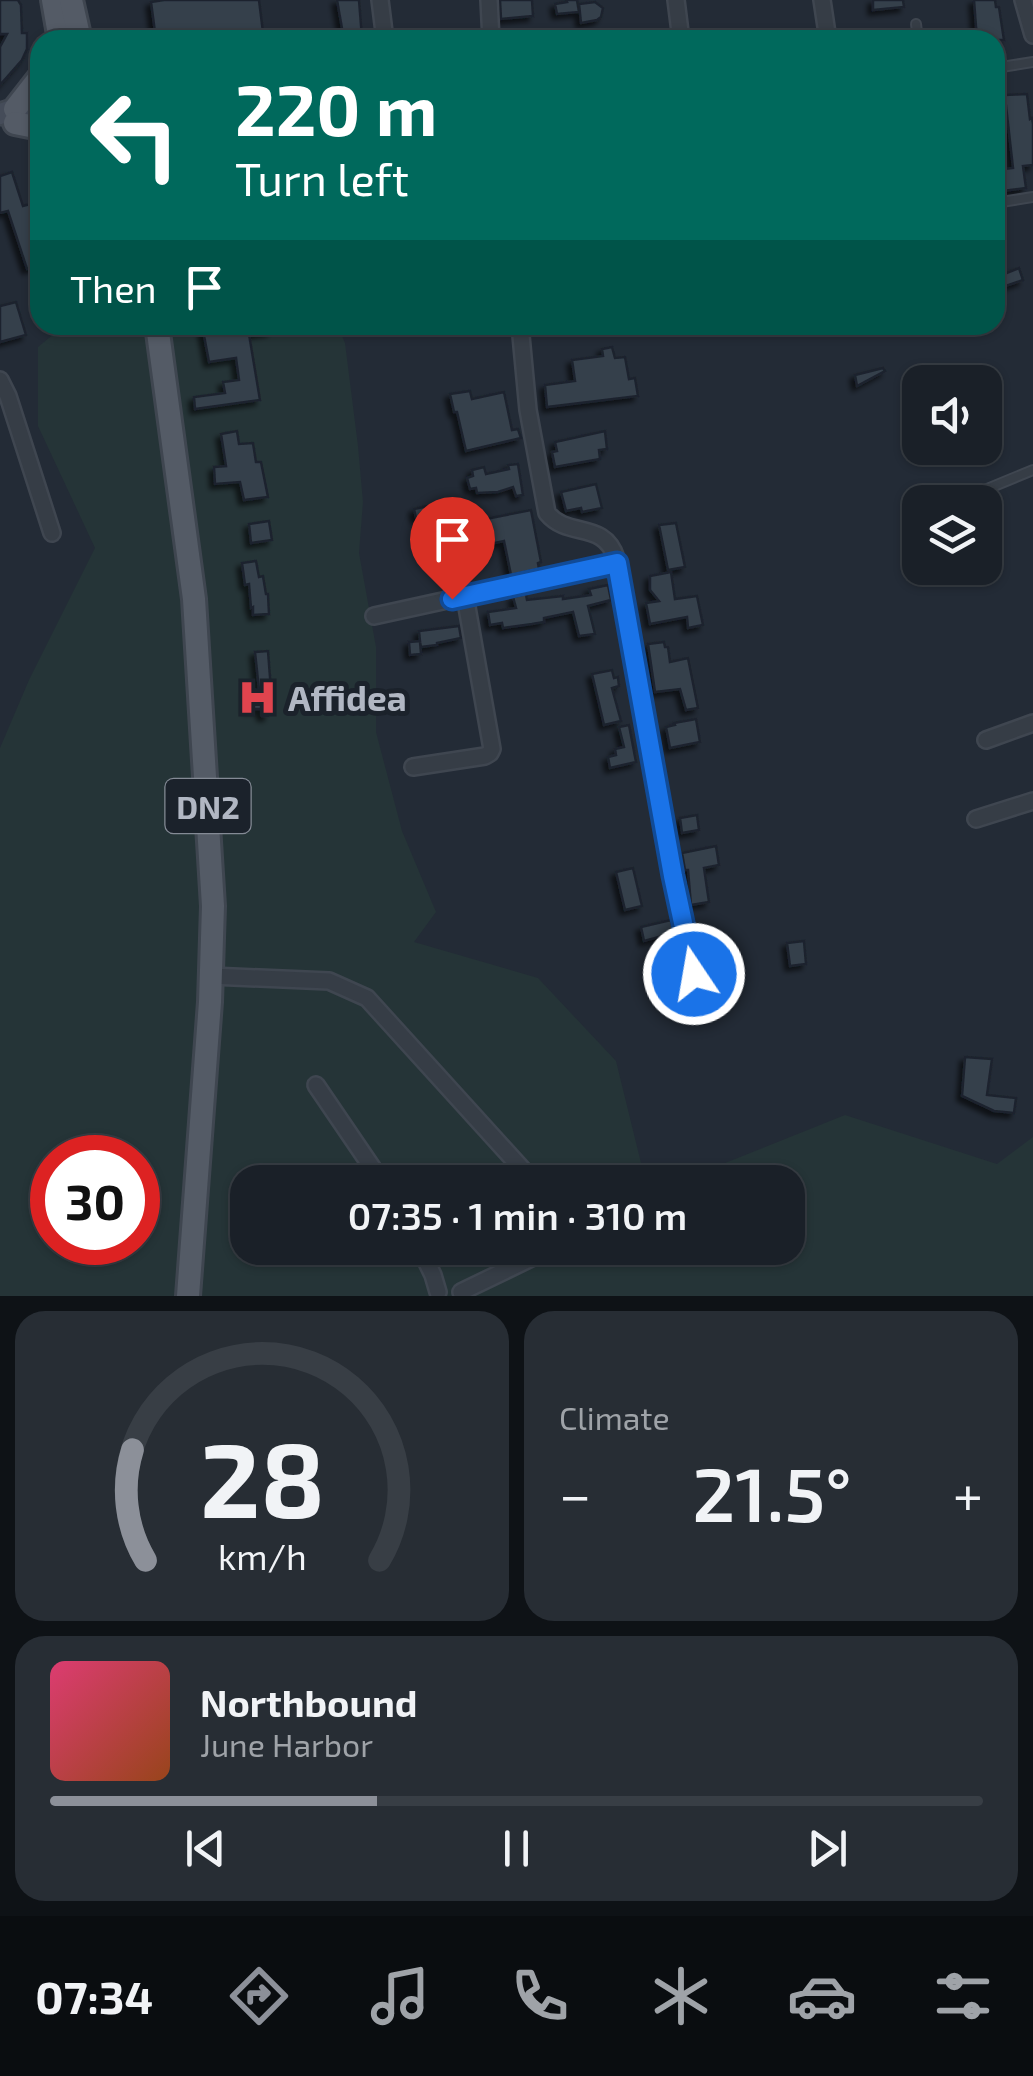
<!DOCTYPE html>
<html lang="en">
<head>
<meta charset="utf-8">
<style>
	body { margin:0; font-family:"Exo 2",sans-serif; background:#272d34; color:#f1f3f6; height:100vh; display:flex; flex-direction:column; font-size:38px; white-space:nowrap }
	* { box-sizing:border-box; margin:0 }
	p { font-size:32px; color:#9fa3a8 }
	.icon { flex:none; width:55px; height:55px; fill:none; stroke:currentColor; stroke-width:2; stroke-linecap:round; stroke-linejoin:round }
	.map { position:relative; height:1296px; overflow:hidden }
	.drawer { display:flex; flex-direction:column; gap:15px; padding:15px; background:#0e1216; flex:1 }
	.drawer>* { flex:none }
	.top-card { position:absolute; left:30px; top:30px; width:975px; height:305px; border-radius:30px; box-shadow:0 2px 8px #0004,0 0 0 2px #383e45; background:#00695c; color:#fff; overflow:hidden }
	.controls { position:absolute; left:902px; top:365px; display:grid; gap:20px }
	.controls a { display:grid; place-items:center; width:100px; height:100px; border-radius:20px; background:#1a2028; box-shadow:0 2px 8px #0004,0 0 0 2px #383e45; font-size:50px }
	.speed { position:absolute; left:30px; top:1135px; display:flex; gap:20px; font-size:50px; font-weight:700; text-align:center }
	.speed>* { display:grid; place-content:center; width:130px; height:130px; border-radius:50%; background:#1a2028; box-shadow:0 2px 8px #0004,0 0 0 2px #383e45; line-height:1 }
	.speed .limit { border:15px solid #d22; background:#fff; color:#111 }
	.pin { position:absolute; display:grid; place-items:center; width:85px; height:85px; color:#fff; margin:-102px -42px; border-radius:50% 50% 50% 0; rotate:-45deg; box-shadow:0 0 10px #0007 }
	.pin .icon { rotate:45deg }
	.me { position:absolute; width:110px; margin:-55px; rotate:348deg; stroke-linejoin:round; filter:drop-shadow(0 0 8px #0008) }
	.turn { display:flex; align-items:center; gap:35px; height:210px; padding:0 40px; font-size:45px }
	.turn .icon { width:130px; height:130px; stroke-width:2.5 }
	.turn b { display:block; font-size:70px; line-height:85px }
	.then { display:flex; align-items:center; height:95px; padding:0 40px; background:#0003; gap:20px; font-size:38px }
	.big { font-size:75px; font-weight:600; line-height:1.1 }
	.drawer .card { flex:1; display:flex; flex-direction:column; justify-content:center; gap:15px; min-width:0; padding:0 35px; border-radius:30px; background:#272d34 }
	.drawer .dial { align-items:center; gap:0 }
	.dial svg { height:260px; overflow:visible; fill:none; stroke:#383e45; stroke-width:7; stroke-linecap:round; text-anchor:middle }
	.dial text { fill:#f1f3f6; stroke:none }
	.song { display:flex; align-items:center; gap:30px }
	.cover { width:120px; height:120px; border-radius:15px; background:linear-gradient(135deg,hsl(340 70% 55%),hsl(20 70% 35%)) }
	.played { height:10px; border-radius:5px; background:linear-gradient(90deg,#8c9099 35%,#383e45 35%) }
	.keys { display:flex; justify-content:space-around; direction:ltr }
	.heat { display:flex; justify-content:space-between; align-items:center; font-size:55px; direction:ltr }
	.drawer .tiles { flex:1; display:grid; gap:15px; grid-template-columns:1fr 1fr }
	.card:last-child { grid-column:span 2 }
	.trip { position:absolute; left:230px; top:1165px; width:575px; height:100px; border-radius:30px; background:#1a2028; box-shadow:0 2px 8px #0004,0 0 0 2px #383e45; font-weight:600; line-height:100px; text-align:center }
	.tabs { display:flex; height:160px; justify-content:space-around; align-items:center; background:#0a0d10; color:#9fa3a8 }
	.tabs .icon { width:70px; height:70px }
	.tabs .current { color:#8c9099 }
	.tabs b { font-size:45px; color:#f1f3f6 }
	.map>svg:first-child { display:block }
	.green { fill:#253437; fill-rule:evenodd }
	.building { fill:#353f4c; stroke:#1d242d; stroke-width:2.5; filter:url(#shadow) }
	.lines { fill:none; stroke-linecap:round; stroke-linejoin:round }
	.service-casing { stroke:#3f4650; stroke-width:12 }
	.minor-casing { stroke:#3f4650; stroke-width:20 }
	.secondary-casing { stroke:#3f4650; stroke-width:25 }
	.primary-casing { stroke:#3f4650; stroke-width:28 }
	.service { stroke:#363d46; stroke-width:8 }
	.minor { stroke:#363d46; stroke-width:15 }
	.secondary { stroke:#454c59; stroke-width:20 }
	.primary { stroke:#545b66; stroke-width:22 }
	.route-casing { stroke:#114b97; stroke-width:25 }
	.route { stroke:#1a73e8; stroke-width:18 }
	.labels { text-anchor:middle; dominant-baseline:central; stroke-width:10; stroke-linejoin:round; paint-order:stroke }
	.shield { fill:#1b222b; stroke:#848a95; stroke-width:2.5 }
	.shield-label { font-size:32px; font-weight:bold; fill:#b1b7c3 }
	.poi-label { font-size:35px; font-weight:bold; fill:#b1b7c3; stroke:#1b222b; text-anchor:start }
</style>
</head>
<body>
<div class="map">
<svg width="1033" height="1296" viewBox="0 0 1033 1296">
	<defs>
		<filter id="shadow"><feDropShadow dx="-4.5" dy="4.5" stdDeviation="2.5" flood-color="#0009"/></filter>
	</defs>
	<rect width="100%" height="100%" fill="#232b36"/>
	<path class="green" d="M65,325H337L345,343L358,446L363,502L359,553L376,647V732L402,831L436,912L414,942L538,978L616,1061L641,1163L695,1175L845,1115L997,1164L1033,1137V1296H0V748L29,680L95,548L38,426V347ZM52,1158H138V1242H52ZM248,1182H788V1248H248Z"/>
	<g class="building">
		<path d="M0,0H18L21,5L22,33H27V49L22,60L0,85V47L7,34H0Z"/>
		<path d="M164,0H259L264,40H156L151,2Z"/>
		<path d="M337,0H359L362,38L344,40Z"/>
		<path d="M500,0H532L533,16L501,19Z"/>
		<path d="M566,0H577L579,12L557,14L555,4L567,2Z"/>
		<path d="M873,0H903L904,7L873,10Z"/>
		<path d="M974,0H995L996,7H999L1004,40H977Z"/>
		<path d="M595,2L603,8L601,17L597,20L581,23L579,4Z"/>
		<path d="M995,75H1002L1005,95L1027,94L1030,119L1032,118L1033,124V165L1023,166L1026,188L995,192V170L1013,168L1006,106L995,108Z"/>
		<path d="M12,172L23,206L30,204L40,233V265L27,269L8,211L0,213V176Z"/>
		<path d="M1019,268L1023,280L1003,287L999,276Z"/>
		<path d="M16,302L26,335L0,342V306Z"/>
		<path d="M202,325H217L218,330L238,328L237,325H270L271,331L249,334L260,400L195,409L194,397L225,393L223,382L239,380L236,358L209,362Z"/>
		<path d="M612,347L615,358L625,357L629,379L635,378L638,396L547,407L545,385L575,381L572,360L603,356L602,349Z"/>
		<path d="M883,368L885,371L857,386L855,375Z"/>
		<path d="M470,391L472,399L504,392L512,430L518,429L521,438L466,451L457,412H454L450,394Z"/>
		<path d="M237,431L239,444L253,443L256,462H261L268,497L244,500L240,482L215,484L214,467L226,466L221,434Z"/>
		<path d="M605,431L607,449L599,450L600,459L555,467L552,452L557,451L555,442Z"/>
		<path d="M518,464L523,495L516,496L513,487L498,492L477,493L476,488L470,489L467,478L473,476L472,470L484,467L486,474L509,469L508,465Z"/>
		<path d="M596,484L602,508L582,512L581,508L566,511L561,492Z"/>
		<path d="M433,505L435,515L416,518L414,509Z"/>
		<path d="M531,510L541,562L538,563L539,569L511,575L504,541L481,546L480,541L458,545L459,550L443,552V548L435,549L431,527L454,523L455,527L477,524L476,519H486Z"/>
		<path d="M269,521L272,540L251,543L249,524Z"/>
		<path d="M676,523L685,567L668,570L659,525Z"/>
		<path d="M256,561L259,577L263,576L266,594H268L269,614L253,615V607L251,608L249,584L245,585L242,563Z"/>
		<path d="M671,572L675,599L697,596L703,625L688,628L687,617L650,624L646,603L659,601L650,590V576Z"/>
		<path d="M608,585L611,600L588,606L595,634L579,636L573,612L544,618V622L532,624L503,628L502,623L490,625L488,612L516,608L513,597L526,594L527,600L563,596V599L591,595L589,589Z"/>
		<path d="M459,626L461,638L437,643V645L421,647L420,642L421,654L410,655L409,642L420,641L419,631Z"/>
		<path d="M664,642L665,647H668L670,662L688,658L698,708L686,710L680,689L655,692L648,644Z"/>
		<path d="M268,651L271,690H269L268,716H262L261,709H248V689L259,690L255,652Z"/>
		<path d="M612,670L614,678L618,677L619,686L612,688L621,721L604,725L592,674Z"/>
		<path d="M696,719L700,742L670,748L666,727L675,725L674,723Z"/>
		<path d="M629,725L636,762L610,768L608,757L616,755L615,749L624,747L619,727Z"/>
		<path d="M697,815L699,830L682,833L680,818Z"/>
		<path d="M716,846L719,865L704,868L709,902L691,905L688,870H685L682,853Z"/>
		<path d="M633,868L642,906L625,910L616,872Z"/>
		<path d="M671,920L674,933L644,941L641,927Z"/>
		<path d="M804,941L806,964L790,966L787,943Z"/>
		<path d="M720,942L726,969L706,972L701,946Z"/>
		<path d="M965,1057L992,1059L987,1095L1016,1098L1014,1113L994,1111L962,1096Z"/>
	</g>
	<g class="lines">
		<defs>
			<g id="service">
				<path d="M916,24L918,40"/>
				<path d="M995,68L1033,62"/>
				<path d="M995,203L1033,197"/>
				<path d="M970,496L1033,470"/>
			</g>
			<g id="minor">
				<path d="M380,0L385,40"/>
				<path d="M489,0L491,40"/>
				<path d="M676,0L681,40"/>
				<path d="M822,0L828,40"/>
				<path d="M1023,0L1033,35"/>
				<path d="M520,325L528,410L547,513C568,539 604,520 616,558L673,876L700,997"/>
				<path d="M0,380L8,396L52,533"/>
				<path d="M374,616L617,563"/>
				<path d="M986,740L1033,723"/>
				<path d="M413,767L485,756L490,753L492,749L465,596"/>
				<path d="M976,819L1033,801"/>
				<path d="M211,976L329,981L367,998L534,1182"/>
				<path d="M316,1085L382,1182"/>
				<path d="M420,1248L433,1275L438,1292"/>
				<path d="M461,1292L552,1248"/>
			</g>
			<path id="secondary" d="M0,114L40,101"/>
			<g id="primary">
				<path d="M53,0L60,40"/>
				<path d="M71,0L80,40"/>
				<path d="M15,109L40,77"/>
				<path d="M15,123L40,128"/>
				<path d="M157,325L194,599L213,906L210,1002L188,1296"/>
			</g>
		</defs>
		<use href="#service" class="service-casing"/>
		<use href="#minor" class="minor-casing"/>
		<use href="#secondary" class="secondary-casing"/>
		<use href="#primary" class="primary-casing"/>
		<use href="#service" class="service"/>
		<use href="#minor" class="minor"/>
		<use href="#secondary" class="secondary"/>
		<use href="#primary" class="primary"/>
	</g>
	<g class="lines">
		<defs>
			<path id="route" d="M452,599L617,563L673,876L694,974"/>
		</defs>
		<use href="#route" class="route-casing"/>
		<use href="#route" class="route"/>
	</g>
	<defs>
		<symbol id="hospital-bare" viewBox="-9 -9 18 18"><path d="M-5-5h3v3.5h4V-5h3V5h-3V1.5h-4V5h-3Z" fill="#e0444e" stroke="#1b222b" stroke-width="2.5" paint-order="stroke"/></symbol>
	</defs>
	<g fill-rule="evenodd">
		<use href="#hospital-bare" x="230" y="670" width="55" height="55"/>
	</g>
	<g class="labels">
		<rect class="shield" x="165.5" y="779" width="85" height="54" rx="8"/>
		<g class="shield-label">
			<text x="208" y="806">DN2</text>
		</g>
		<g class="poi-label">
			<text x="288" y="697">Affidea</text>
		</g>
	</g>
</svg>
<div class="controls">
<a><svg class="icon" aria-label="sound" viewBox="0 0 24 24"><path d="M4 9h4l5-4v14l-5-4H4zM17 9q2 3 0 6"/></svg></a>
<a><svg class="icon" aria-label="layers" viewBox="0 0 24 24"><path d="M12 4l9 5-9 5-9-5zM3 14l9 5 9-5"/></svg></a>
</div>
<div class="speed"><div class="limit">30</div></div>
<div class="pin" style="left:452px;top:599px;background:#d93025"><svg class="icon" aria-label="arrive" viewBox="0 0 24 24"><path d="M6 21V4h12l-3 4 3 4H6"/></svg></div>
<svg class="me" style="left:694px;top:974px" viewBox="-20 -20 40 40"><circle r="17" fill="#1a73e8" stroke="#fff" stroke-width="3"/><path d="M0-11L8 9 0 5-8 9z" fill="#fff"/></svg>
<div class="trip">07:35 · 1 min · 310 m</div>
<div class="top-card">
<div class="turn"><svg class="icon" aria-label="left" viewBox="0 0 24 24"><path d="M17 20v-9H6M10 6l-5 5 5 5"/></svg><div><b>220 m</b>Turn left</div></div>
<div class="then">Then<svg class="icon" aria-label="arrive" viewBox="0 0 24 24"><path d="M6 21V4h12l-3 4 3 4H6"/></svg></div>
</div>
</div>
<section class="drawer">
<div class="tiles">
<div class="card dial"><svg viewBox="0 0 100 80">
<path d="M14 69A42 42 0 1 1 86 69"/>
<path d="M14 69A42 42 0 0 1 10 35" stroke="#8c9099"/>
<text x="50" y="56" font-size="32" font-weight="700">28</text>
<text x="50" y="72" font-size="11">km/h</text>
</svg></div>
<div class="card"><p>Climate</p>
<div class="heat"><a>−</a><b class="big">21.5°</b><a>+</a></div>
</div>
<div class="card">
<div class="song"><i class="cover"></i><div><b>Northbound</b><p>June Harbor</p></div></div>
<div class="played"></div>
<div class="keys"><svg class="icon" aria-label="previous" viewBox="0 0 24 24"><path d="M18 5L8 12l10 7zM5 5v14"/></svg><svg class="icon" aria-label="pause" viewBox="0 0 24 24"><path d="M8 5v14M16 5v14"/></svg><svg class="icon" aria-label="next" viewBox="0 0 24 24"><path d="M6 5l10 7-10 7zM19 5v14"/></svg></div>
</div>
</div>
</section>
<nav class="tabs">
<b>07:34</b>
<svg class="icon current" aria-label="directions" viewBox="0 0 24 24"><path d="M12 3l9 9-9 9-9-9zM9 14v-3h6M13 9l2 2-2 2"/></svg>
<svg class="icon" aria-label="music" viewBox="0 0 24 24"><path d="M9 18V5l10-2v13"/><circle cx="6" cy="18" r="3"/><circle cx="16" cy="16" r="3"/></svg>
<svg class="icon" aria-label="phone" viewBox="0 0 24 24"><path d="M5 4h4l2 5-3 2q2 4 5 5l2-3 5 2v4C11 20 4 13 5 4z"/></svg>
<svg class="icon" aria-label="climate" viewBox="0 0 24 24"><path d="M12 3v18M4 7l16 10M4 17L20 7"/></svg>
<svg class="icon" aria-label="car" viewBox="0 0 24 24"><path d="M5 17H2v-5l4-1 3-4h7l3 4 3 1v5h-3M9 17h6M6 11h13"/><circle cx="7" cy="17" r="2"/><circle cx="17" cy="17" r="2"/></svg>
<svg class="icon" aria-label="filters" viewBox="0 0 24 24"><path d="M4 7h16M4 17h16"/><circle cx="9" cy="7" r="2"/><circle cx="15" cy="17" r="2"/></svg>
</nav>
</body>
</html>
